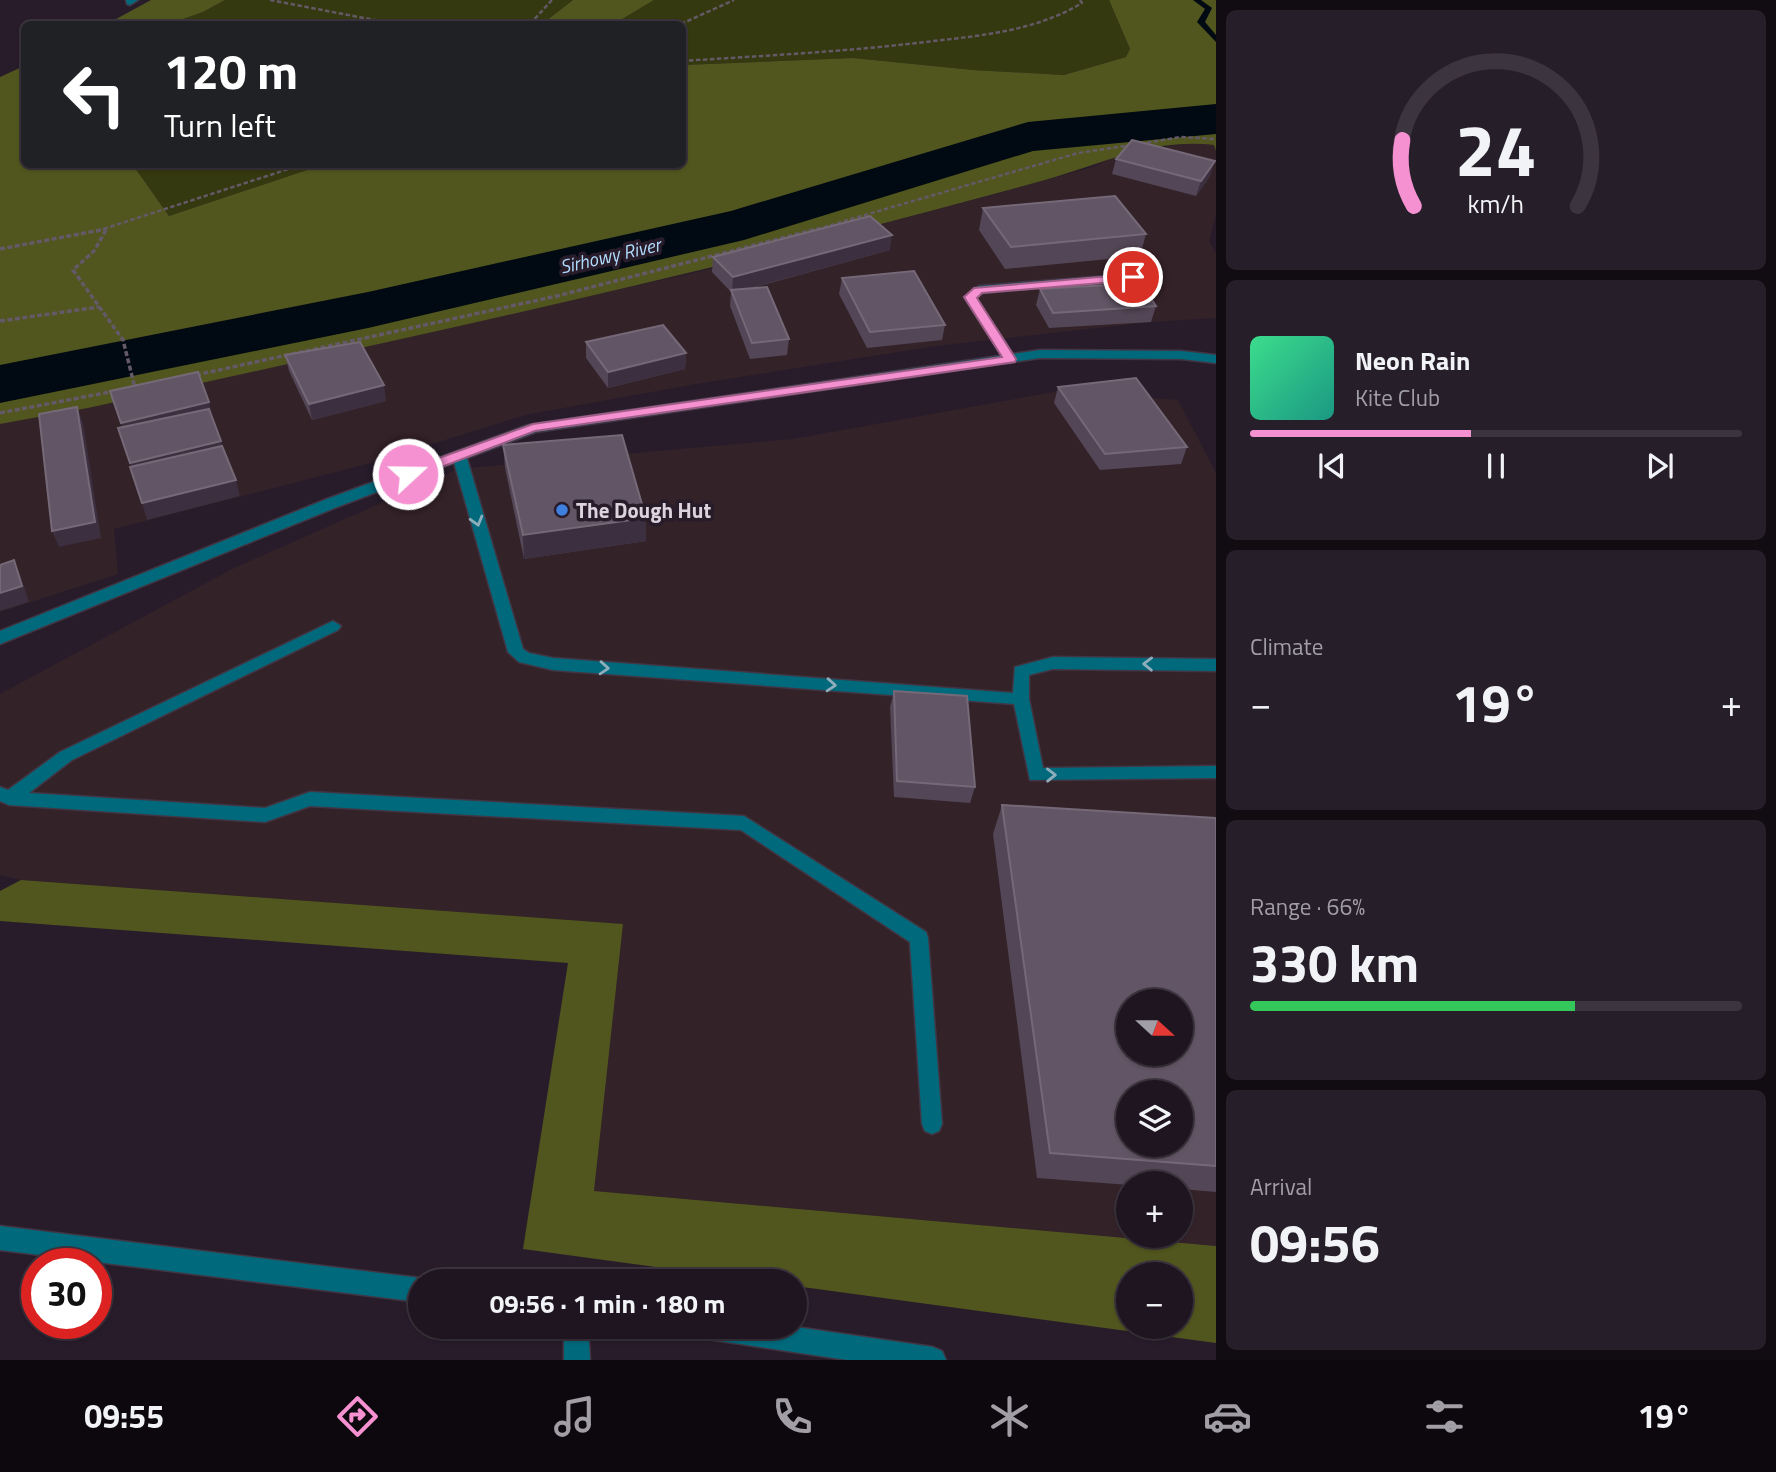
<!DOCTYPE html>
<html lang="en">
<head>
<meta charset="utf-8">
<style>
	body { margin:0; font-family:"Titillium Web",sans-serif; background:#261e29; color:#f1f3f6; height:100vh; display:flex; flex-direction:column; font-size:26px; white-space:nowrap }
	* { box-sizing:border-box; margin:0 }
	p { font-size:23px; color:#a19fa5 }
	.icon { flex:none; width:38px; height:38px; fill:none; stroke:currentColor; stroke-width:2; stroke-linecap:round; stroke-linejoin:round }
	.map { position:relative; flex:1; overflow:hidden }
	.drawer { display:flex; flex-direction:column; gap:10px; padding:10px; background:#100c12; width:560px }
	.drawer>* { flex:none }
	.banner { position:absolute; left:21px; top:21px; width:665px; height:147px; border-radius:10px; box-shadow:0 2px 5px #0004,0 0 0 2px #3c343e; background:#202124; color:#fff; overflow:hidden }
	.needle { width:46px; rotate:111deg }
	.fabs { position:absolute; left:1116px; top:989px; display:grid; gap:14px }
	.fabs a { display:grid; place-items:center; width:77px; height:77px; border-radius:50%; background:#1e1520; box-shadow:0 2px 5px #0004,0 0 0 2px #3c343e; font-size:35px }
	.speed { position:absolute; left:21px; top:1248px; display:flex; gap:14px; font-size:35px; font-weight:700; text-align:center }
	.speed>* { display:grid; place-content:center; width:91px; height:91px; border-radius:50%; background:#1e1520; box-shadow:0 2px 5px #0004,0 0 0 2px #3c343e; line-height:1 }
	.speed .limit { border:10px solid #d22; background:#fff; color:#111 }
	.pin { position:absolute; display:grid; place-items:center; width:60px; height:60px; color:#fff; margin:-30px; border:4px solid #fff; border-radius:50%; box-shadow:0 2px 7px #0007 }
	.me { position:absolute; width:77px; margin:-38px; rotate:69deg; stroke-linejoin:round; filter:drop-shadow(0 0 5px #0008) }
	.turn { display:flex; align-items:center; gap:24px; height:147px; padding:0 28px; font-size:32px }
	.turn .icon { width:91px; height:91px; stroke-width:2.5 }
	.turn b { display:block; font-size:49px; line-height:60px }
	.big { font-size:52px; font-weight:700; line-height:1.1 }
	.drawer .widget { flex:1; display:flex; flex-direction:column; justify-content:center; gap:10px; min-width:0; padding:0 24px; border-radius:10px; background:#261e29 }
	.drawer .dial { align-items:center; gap:0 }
	.dial svg { height:182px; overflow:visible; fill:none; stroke:#3c343e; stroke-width:7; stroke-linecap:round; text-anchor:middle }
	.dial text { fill:#f1f3f6; stroke:none }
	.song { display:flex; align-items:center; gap:21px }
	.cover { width:84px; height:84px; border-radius:10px; background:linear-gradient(135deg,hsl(150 70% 55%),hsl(170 70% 35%)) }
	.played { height:7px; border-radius:4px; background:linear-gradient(90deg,#f590d1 45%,#3c343e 45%) }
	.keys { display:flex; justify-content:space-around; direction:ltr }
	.heat { display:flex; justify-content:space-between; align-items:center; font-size:38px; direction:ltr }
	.charge { height:10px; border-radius:5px; background:linear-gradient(90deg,#34c759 66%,#3c343e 0) }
	.trip { position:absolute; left:408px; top:1269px; width:399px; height:70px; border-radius:35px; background:#1e1520; box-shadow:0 2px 5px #0004,0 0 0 2px #3c343e; font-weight:700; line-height:70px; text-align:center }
	.tabs { display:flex; height:112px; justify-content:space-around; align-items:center; background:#0c080d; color:#a19fa5 }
	.tabs .icon { width:49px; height:49px }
	.tabs .current { color:#f590d1 }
	.tabs b { font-size:32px; color:#f1f3f6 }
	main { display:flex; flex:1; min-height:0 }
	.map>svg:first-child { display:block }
	.industrial { fill:#342229; fill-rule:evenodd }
	.green { fill:#35390f }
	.forest { fill:#51561e; fill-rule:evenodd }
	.water { fill:#010912 }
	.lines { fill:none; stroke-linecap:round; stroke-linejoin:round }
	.stream { fill:#010912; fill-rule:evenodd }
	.river { fill:#010912; fill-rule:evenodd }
	.service-casing { stroke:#413644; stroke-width:3 }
	.minor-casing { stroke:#413644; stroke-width:3 }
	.path-far1 { stroke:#645967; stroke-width:2.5; stroke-dasharray:4.5 2.5; stroke-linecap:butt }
	.path { stroke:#645967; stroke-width:3.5; stroke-dasharray:5 2.5; stroke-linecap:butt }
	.service { fill:#00697c; fill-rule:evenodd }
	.minor { fill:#00697c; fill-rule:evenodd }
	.wall { fill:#534656 }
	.shaded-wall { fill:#3c2f3f }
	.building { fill:#625565; stroke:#756978; stroke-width:2; fill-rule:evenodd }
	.oneway { stroke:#8eaebc }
	.route { fill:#f590d1; stroke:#9f5e88; stroke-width:2 }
	.shop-dot { fill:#3f7fe0; stroke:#281c2b; stroke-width:2.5 }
	.labels { text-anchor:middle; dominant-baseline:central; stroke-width:7; stroke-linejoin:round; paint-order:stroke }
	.far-water-label { font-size:19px; font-style:italic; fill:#b0dafb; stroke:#281c2b }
	.poi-label { font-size:21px; font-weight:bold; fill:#dbd3de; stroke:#281c2b; text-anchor:start }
</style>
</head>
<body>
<main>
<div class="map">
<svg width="1216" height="1360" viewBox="0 0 1216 1360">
	<rect width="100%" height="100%" fill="#281c2b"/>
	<g class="industrial">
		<path d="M1191,143L1214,145L1216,151V215L1209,241L1216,253V318L1151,322L936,346L696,384L525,415L371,463L114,529L118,574L0,612V424L88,408L706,270L992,195L1093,167L1125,152Z"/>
		<path d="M1059,391L1178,400L1216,473V1246L594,1191L623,924L21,880L0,875V694L234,568L458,469L793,439ZM1129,1001H1181V1054H1129ZM1129,1092H1181V1144H1129ZM1129,1183H1181V1236H1129Z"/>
	</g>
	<g class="green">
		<path d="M225,0H573L542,24H169L203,12Z"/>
		<path d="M654,0H1109L1130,49L1126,57L1064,75L973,70L853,58L683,65L682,24H614Z"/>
		<path d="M133,165H322L169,216Z"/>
	</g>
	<g class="forest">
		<path d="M151,0H225L203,12L169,24H107Z"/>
		<path d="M573,0H654L614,24H542Z"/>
		<path d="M1109,0H1216V109L1162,110L1180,131L1216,134V151L1214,145C1152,138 1103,164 1045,180C978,199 910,216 843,234C593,299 340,352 88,408L0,424V77L24,66V164L133,165L169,216L322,165L682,164L683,65L853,58L973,70L1064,75L1126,57L1130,49Z"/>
		<path d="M21,880L623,924L594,1191L1216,1246V1343L795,1286L794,1281H759L523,1249L568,963L0,921V891ZM1181,1274V1326H1129V1274Z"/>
	</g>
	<path class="water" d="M1216,109V134L1180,131L1161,110Z"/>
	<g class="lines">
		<path class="stream" d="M1193,0H1201L1212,8L1205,22L1216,35V42L1197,22L1205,9Z"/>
		<path class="river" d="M1216,104V134L1033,151L744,240L368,328L0,403V365L368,292L731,211L1028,122Z"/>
		<defs>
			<g id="service">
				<path d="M1133,274L1137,275V279L982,293L976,298L1016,359L1010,363L1006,362L964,297L979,286Z"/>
				<path d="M459,451L466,455L523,649L529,653L553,658L1013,693L1015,667L1053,657L1216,659V671L1053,669L1029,675V699L1043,768L1216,766V778L1030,780L1014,704L553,670L519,662L508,652L452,455Z"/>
				<path d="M333,621L341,626L338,630L72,760L29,793L265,808L310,792L744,816L926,932L928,938L942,1124L939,1131L932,1134L925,1131L922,1124L910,942L741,830L310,806L265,822L9,805L0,801V787L8,790L60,752Z"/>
			</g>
			<g id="minor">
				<path d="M126,0H138L130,5L127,4Z"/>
				<path d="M1040,350L1181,351L1216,355V363L1181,359L1040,358L536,432L337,507L0,644V631L327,499L528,425Z"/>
				<path d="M0,1226L420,1278L428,1281H420V1302L0,1250Z"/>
				<path d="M564,1326H588L590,1360H564Z"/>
				<path d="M688,1326H789L933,1347L942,1351L946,1360H847L700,1338L691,1335Z"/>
			</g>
		</defs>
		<use href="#service" class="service-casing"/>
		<use href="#minor" class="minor-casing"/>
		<g class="path-far1">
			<path d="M270,0L395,24"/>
			<path d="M530,24L552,0"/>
			<path d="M681,24L734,0"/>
			<path d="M682,61C760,56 839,52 917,43C974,36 1032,33 1082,3L1080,0"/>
			<path d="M1140,144L1180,137L1216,139"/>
			<path d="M97,231L304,164"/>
			<path d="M810,231L1078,153L1132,145"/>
		</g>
		<g class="path">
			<path d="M106,230L94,251L73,270L123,340L135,388"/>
			<path d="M0,249L106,229"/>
			<path d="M0,321L99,307"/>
			<path d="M196,375L557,296L817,229"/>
			<path d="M0,413L115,391"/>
		</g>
		<use href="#service" class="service"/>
		<use href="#minor" class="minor"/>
	</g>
	<g class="wall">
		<path d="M1116,159L1210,176L1196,196L1112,174Z"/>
		<path d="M983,208L1146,234L1140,256L1005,269L979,230Z"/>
		<path d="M890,250L748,289L789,339L787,355L750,359L730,306L731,292L712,272L713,257Z"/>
		<path d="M842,278L945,325L942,340L867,348L839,294Z"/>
		<path d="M1040,289L1156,306L1151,322L1049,328L1036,305Z"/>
		<path d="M586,342L686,353L685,369L608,388L586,358Z"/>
		<path d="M285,355L386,401L312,420L289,371Z"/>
		<path d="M1058,387L1187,447L1181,464L1100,470L1054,403Z"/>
		<path d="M503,445L646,518V541L524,559L505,468Z"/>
		<path d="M894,691L975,787L970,803L894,797L890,707Z"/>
		<path d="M1002,805L1216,818V1192L1181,1189V1183H1129V1185L1037,1178L993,834Z"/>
	</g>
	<g class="shaded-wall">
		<path d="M1215,161L1210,176L1196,196L1201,181Z"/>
		<path d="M892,235L890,250L732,293L733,277Z"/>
		<path d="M686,353L685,369L608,388V372Z"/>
		<path d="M384,385L386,401L312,420L309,404Z"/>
		<path d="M209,402L213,419L126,439L121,423Z"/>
		<path d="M77,407L83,423L101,538L59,547L52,531Z"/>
		<path d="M221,441L225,457L135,479L130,463Z"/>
		<path d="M236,480L240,496L147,520L142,503Z"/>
		<path d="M646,518V541L524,559L523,535Z"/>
		<path d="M14,560L21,577L29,602L0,611V593Z"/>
	</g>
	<g class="building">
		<path d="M1132,140L1215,161L1201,181L1116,159Z"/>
		<path d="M1115,196L1146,234L1011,247L983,208Z"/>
		<path d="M870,216L892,235L733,277L713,257Z"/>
		<path d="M914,271L945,325L870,332L842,278Z"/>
		<path d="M1141,283L1156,306L1053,313L1040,289Z"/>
		<path d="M767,287L789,339L752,343L731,290Z"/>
		<path d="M663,325L686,353L608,372L586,342Z"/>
		<path d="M360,342L384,385L309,404L285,355Z"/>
		<path d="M198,372L209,402L121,423L110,391Z"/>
		<path d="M1136,378L1187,447L1105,454L1058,387Z"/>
		<path d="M77,407L95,522L52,531L39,414Z"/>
		<path d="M209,409L221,441L130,463L118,428Z"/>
		<path d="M622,435L646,518L523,535L503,445Z"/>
		<path d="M222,446L236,480L142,503L130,467Z"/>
		<path d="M14,560L22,586L0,593V565Z"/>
		<path d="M894,691L967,696L975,787L897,781Z"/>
		<path d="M1002,805L1216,818V1166L1050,1153ZM1129,1001H1181V1054H1129ZM1129,1092H1181V1144H1129Z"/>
	</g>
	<defs><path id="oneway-chevron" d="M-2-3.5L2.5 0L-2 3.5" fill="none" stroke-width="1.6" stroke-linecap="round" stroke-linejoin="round" transform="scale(1.75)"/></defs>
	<g class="oneway">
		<use href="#oneway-chevron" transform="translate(477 521) rotate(74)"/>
		<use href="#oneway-chevron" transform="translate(1148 664) rotate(-179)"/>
		<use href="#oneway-chevron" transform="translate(604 668) rotate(4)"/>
		<use href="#oneway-chevron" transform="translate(831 685) rotate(4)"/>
		<use href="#oneway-chevron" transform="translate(1051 775) rotate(-1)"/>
	</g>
	<path class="route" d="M1133,274L1139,277L1137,280L982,293L977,298L1016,359L1015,362L535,431L413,478H403L401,474L403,471L533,424L1002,357L964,297L974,288Z"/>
	<circle class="shop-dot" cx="562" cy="510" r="7"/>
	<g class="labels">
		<g class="far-water-label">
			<text transform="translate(610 255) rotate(-13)">Sirhowy River</text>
		</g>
		<g class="poi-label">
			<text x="576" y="510">The Dough Hut</text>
		</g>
	</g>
</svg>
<div class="fabs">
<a><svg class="needle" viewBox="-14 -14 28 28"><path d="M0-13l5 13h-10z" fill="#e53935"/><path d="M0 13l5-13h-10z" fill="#a19fa5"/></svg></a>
<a><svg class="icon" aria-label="layers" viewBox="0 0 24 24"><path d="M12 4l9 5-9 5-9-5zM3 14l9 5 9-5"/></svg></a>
<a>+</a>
<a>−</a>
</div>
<div class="speed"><div class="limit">30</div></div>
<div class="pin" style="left:1133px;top:277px;background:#d93025"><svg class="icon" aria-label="arrive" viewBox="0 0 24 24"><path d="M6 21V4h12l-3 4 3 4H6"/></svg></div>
<svg class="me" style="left:408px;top:474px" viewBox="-20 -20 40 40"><circle r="17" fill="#f590d1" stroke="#fff" stroke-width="3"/><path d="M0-11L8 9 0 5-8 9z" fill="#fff"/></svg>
<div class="trip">09:56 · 1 min · 180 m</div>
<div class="banner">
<div class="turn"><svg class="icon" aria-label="left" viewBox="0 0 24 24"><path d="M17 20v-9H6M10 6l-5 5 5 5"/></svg><div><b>120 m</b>Turn left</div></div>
</div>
</div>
<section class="drawer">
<div class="widget dial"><svg viewBox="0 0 100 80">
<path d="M14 69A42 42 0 1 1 86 69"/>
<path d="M14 69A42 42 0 0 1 9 40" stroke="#f590d1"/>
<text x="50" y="56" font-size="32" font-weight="700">24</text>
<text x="50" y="72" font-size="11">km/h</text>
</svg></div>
<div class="widget">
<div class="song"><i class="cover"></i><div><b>Neon Rain</b><p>Kite Club</p></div></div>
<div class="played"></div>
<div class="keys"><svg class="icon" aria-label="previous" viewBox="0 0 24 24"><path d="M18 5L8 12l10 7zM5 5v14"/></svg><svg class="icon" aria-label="pause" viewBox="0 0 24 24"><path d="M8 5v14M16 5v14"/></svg><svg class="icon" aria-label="next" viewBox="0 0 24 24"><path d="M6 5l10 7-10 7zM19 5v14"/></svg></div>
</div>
<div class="widget"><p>Climate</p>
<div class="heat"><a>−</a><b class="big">19°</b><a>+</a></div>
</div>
<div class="widget"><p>Range · 66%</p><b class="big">330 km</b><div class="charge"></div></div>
<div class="widget"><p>Arrival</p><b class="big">09:56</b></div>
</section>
</main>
<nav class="tabs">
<b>09:55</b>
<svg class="icon current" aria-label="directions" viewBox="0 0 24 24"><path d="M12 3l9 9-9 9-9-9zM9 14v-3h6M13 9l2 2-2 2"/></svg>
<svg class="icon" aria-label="music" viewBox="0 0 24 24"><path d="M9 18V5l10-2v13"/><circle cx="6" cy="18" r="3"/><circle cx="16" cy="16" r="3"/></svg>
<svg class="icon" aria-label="phone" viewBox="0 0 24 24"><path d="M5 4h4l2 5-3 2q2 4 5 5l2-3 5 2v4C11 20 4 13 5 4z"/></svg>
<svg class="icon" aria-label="climate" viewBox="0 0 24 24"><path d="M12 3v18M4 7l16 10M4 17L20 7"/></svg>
<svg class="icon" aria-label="car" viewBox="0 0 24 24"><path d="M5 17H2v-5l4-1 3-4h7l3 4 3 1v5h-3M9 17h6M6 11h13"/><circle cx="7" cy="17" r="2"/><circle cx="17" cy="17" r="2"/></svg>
<svg class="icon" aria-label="filters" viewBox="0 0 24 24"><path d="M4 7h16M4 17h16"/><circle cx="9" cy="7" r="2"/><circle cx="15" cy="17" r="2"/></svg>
<b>19°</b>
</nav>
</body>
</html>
